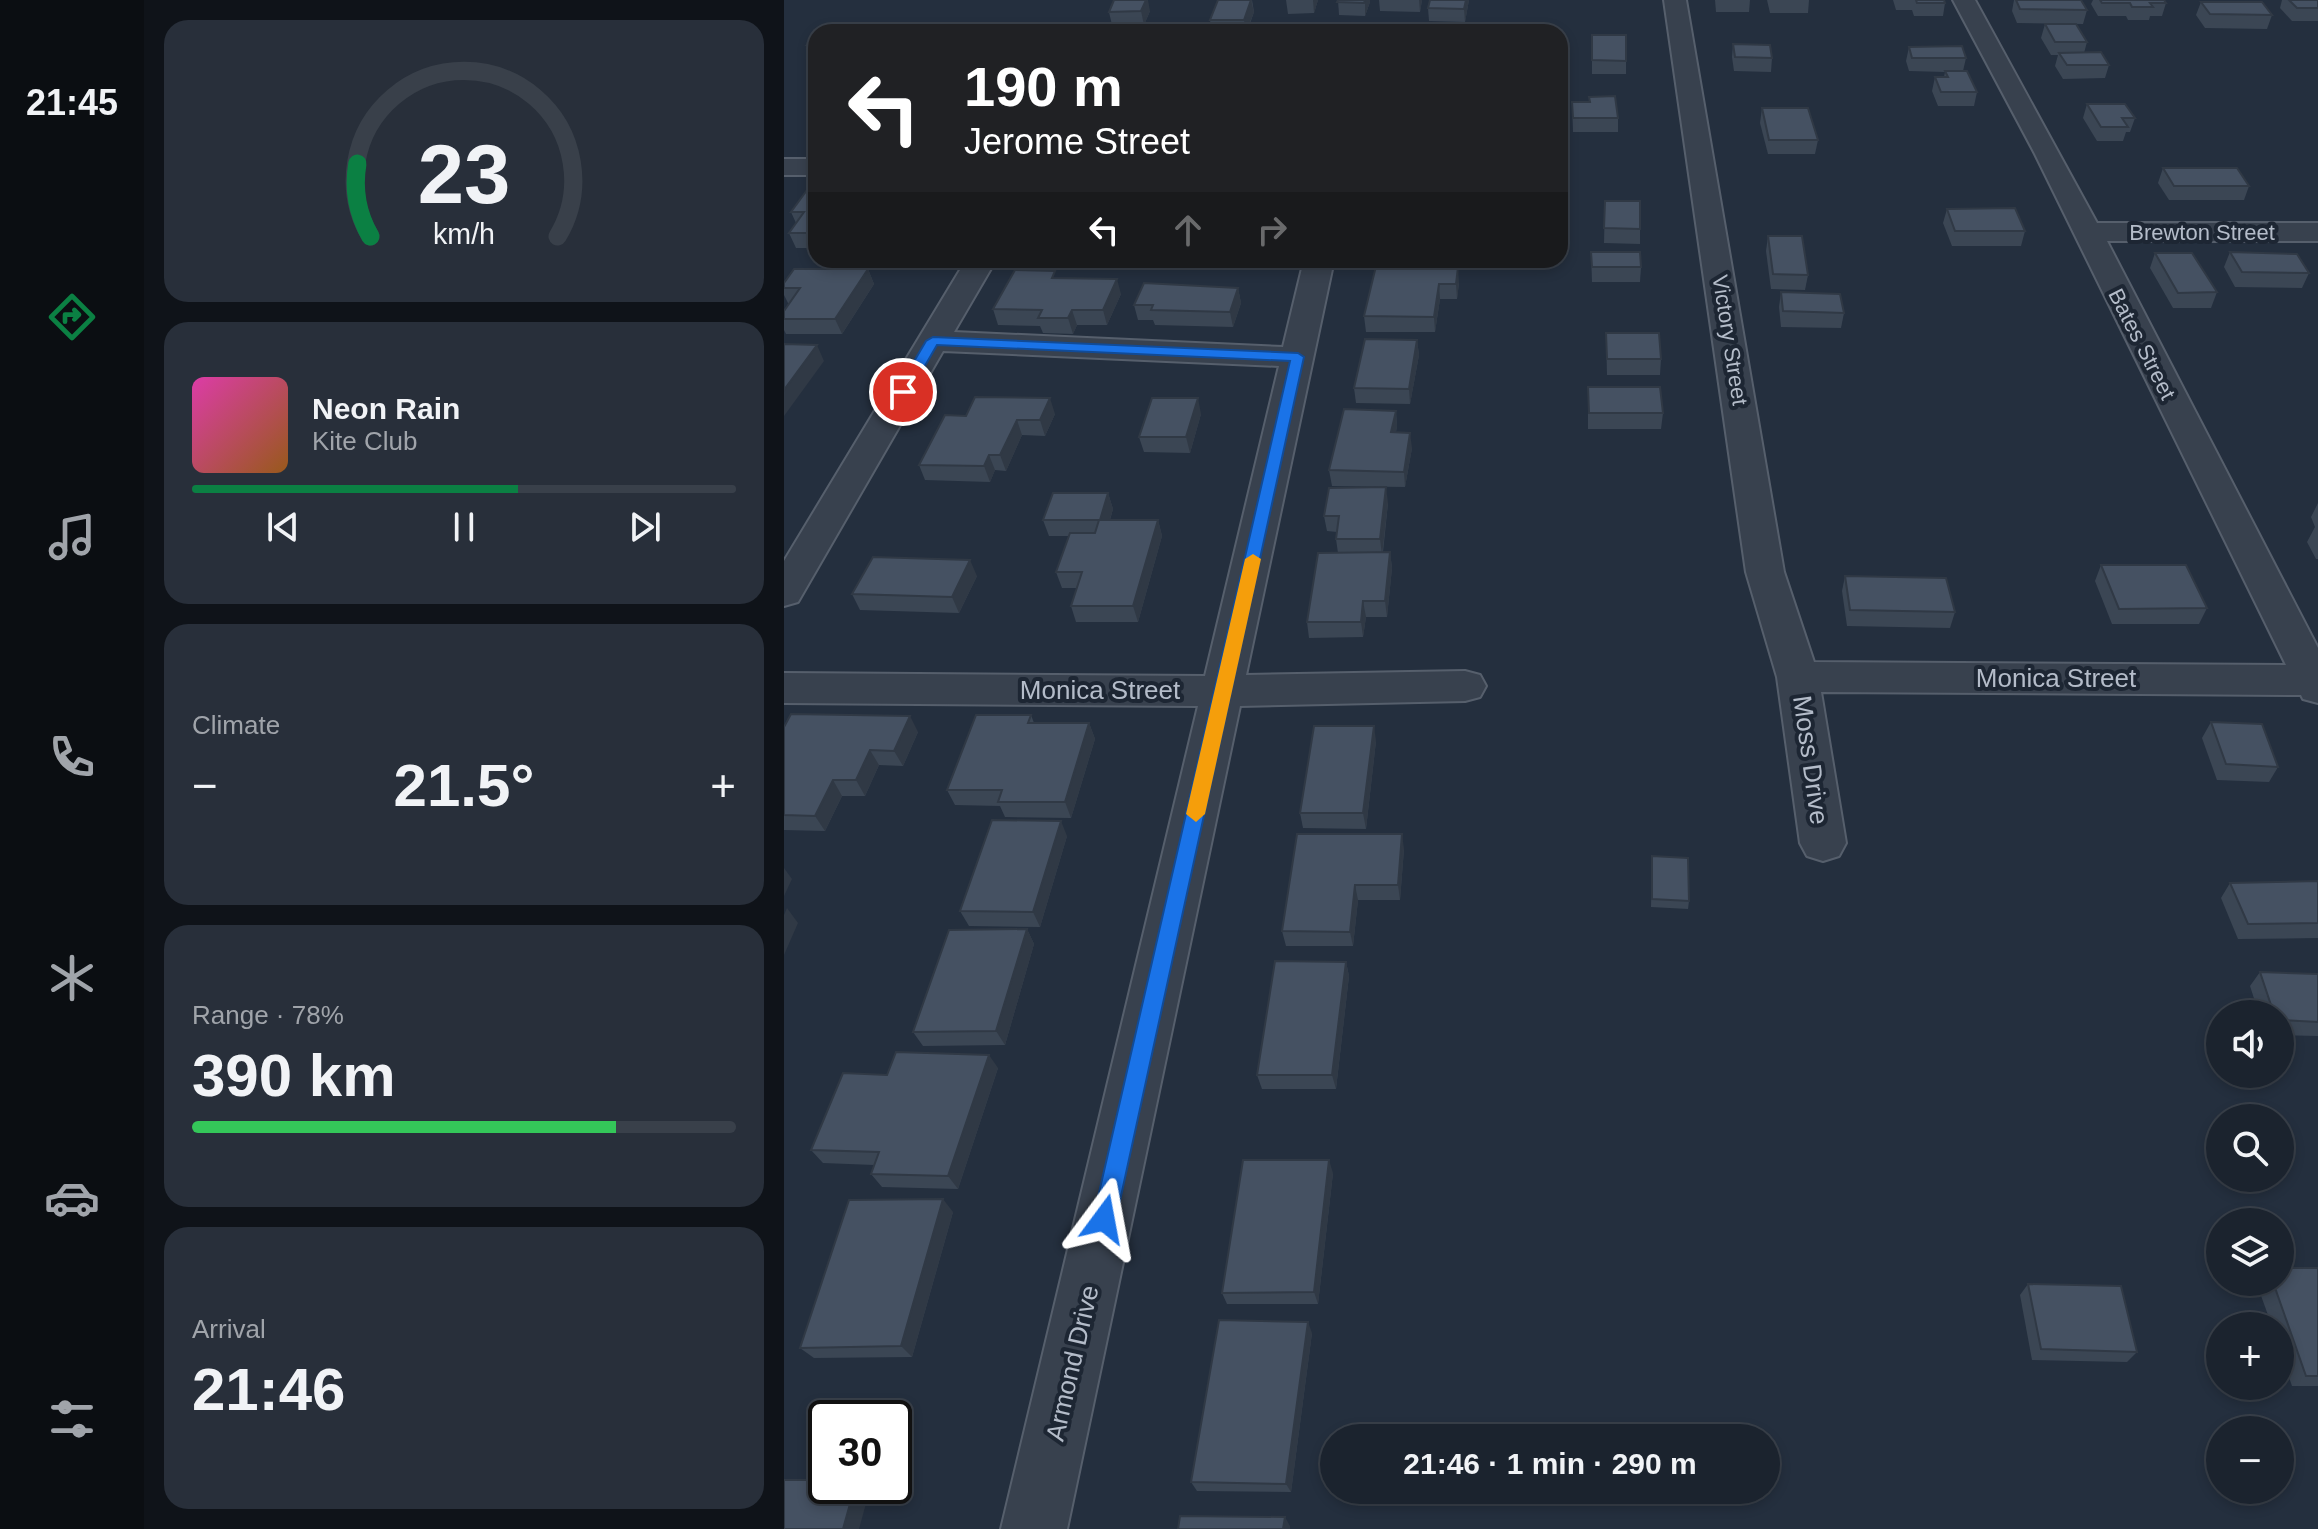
<!DOCTYPE html>
<html lang="en">
<head>
<meta charset="utf-8">
<style>
	body { margin:0; font-family:Arial,sans-serif; background:#282f3a; color:#f1f3f6; height:100vh; display:flex; flex-direction:column; font-size:30px; white-space:nowrap }
	* { box-sizing:border-box; margin:0 }
	p { font-size:26px; color:#a0a4aa }
	.icon { flex:none; width:44px; height:44px; fill:none; stroke:currentColor; stroke-width:2; stroke-linecap:round; stroke-linejoin:round }
	.map { position:relative; flex:1; overflow:hidden }
	.details { display:flex; flex-direction:column; gap:20px; padding:20px; background:#0f1319; width:640px }
	.details>* { flex:none }
	.guide { position:absolute; left:24px; top:24px; width:760px; height:244px; border-radius:24px; box-shadow:0 4px 12px #0003,0 0 0 2px #39404a; background:#202124; color:#fff; overflow:hidden }
	.buttons { position:absolute; left:1422px; top:1000px; display:grid; gap:16px }
	.buttons a { display:grid; place-items:center; width:88px; height:88px; border-radius:50%; background:#1b232e; box-shadow:0 4px 12px #0003,0 0 0 2px #39404a; font-size:40px }
	.speed { position:absolute; left:24px; top:1400px; display:flex; gap:16px; font-size:40px; font-weight:700; text-align:center }
	.speed>* { display:grid; place-content:center; width:104px; height:104px; border-radius:50%; background:#1b232e; box-shadow:0 4px 12px #0003,0 0 0 2px #39404a; line-height:1 }
	.speed .limit { border:4px solid #111; border-radius:12px; background:#fff; color:#111 }
	.pin { position:absolute; display:grid; place-items:center; width:68px; height:68px; color:#fff; margin:-34px; border:4px solid #fff; border-radius:50%; box-shadow:0 2px 8px #0007 }
	.me { position:absolute; width:88px; margin:-44px; rotate:13deg; stroke-linejoin:round; filter:drop-shadow(0 0 6px #0008) }
	.turn { display:flex; align-items:center; gap:28px; height:168px; padding:0 24px; font-size:36px }
	.turn .icon { width:104px; height:104px; stroke-width:2.5 }
	.turn b { display:block; font-size:56px; line-height:68px }
	.lanes { display:flex; align-items:center; height:76px; padding:0 24px; background:#0003; justify-content:center; gap:40px; direction:ltr }
	.lanes .off { opacity:.35 }
	.big { font-size:60px; font-weight:800; line-height:1.1 }
	.details .card { flex:1; display:flex; flex-direction:column; justify-content:center; gap:12px; min-width:0; padding:0 28px; border-radius:24px; background:#282f3a }
	.details .dial { align-items:center; gap:0 }
	.dial svg { height:208px; overflow:visible; fill:none; stroke:#39404a; stroke-width:7; stroke-linecap:round; text-anchor:middle }
	.dial text { fill:#f1f3f6; stroke:none }
	.song { display:flex; align-items:center; gap:24px }
	.cover { width:96px; height:96px; border-radius:12px; background:linear-gradient(135deg,hsl(320 70% 55%),hsl(30 70% 35%)) }
	.played { height:8px; border-radius:4px; background:linear-gradient(90deg,#0b8043 60%,#39404a 60%) }
	.keys { display:flex; justify-content:space-around; direction:ltr }
	.heat { display:flex; justify-content:space-between; align-items:center; font-size:44px; direction:ltr }
	.charge { height:12px; border-radius:6px; background:linear-gradient(90deg,#34c759 78%,#39404a 0) }
	.trip { position:absolute; left:536px; top:1424px; width:460px; height:80px; border-radius:40px; background:#1b232e; box-shadow:0 4px 12px #0003,0 0 0 2px #39404a; font-weight:800; line-height:80px; text-align:center }
	main { display:flex; flex:1; min-height:0 }
	.dock { display:flex; flex-direction:column; width:144px; justify-content:space-around; align-items:center; background:#0b0e12; color:#a0a4aa }
	.dock .icon { width:56px; height:56px }
	.dock .current { color:#0b8043 }
	.dock b { font-size:36px; color:#f1f3f6 }
	.map>svg:first-child { display:block }
	.lines { fill:none; stroke-linecap:round; stroke-linejoin:round }
	.minor-casing { stroke:#565f6c; stroke-width:4 }
	.minor { fill:#38414e; fill-rule:evenodd }
	.wall { fill:#3b4654 }
	.shaded-wall { fill:#303945 }
	.building { fill:#455162; stroke:#303945; stroke-width:2 }
	.route { fill:#1a73e8; stroke:#114b97; stroke-width:2 }
	.slow { fill:#f59e0b }
	.labels { text-anchor:middle; dominant-baseline:central; stroke-width:8; stroke-linejoin:round; paint-order:stroke }
	.far-street-label { font-size:22px; fill:#b4bcc9; stroke:#1d2633 }
	.street-label { font-size:26px; fill:#b4bcc9; stroke:#1d2633 }
</style>
</head>
<body>
<main>
<nav class="dock">
<b>21:45</b>
<svg class="icon current" aria-label="directions" viewBox="0 0 24 24"><path d="M12 3l9 9-9 9-9-9zM9 14v-3h6M13 9l2 2-2 2"/></svg>
<svg class="icon" aria-label="music" viewBox="0 0 24 24"><path d="M9 18V5l10-2v13"/><circle cx="6" cy="18" r="3"/><circle cx="16" cy="16" r="3"/></svg>
<svg class="icon" aria-label="phone" viewBox="0 0 24 24"><path d="M5 4h4l2 5-3 2q2 4 5 5l2-3 5 2v4C11 20 4 13 5 4z"/></svg>
<svg class="icon" aria-label="climate" viewBox="0 0 24 24"><path d="M12 3v18M4 7l16 10M4 17L20 7"/></svg>
<svg class="icon" aria-label="car" viewBox="0 0 24 24"><path d="M5 17H2v-5l4-1 3-4h7l3 4 3 1v5h-3M9 17h6M6 11h13"/><circle cx="7" cy="17" r="2"/><circle cx="17" cy="17" r="2"/></svg>
<svg class="icon" aria-label="filters" viewBox="0 0 24 24"><path d="M4 7h16M4 17h16"/><circle cx="9" cy="7" r="2"/><circle cx="15" cy="17" r="2"/></svg>
</nav>
<section class="details">
<div class="card dial"><svg viewBox="0 0 100 80">
<path d="M14 69A42 42 0 1 1 86 69"/>
<path d="M14 69A42 42 0 0 1 9 41" stroke="#0b8043"/>
<text x="50" y="56" font-size="32" font-weight="700">23</text>
<text x="50" y="72" font-size="11">km/h</text>
</svg></div>
<div class="card">
<div class="song"><i class="cover"></i><div><b>Neon Rain</b><p>Kite Club</p></div></div>
<div class="played"></div>
<div class="keys"><svg class="icon" aria-label="previous" viewBox="0 0 24 24"><path d="M18 5L8 12l10 7zM5 5v14"/></svg><svg class="icon" aria-label="pause" viewBox="0 0 24 24"><path d="M8 5v14M16 5v14"/></svg><svg class="icon" aria-label="next" viewBox="0 0 24 24"><path d="M6 5l10 7-10 7zM19 5v14"/></svg></div>
</div>
<div class="card"><p>Climate</p>
<div class="heat"><a>−</a><b class="big">21.5°</b><a>+</a></div>
</div>
<div class="card"><p>Range · 78%</p><b class="big">390 km</b><div class="charge"></div></div>
<div class="card"><p>Arrival</p><b class="big">21:46</b></div>
</section>
<div class="map">
<svg width="1534" height="1529" viewBox="0 0 1534 1529">
	<rect width="100%" height="100%" fill="#242f3e"/>
	<g class="lines">
		<defs>
			<g id="minor">
				<path d="M880,0H902L1000,572L1030,662L1502,665L1251,154L1169,0H1191L1313,223H1534V241H1323L1534,648V703L1519,699L1517,695L1037,692L1062,843L1055,856L1039,861L1023,856L1016,843L993,677L962,572Z"/>
				<rect x="0" y="159" width="32" height="16"/>
				<path d="M182,260H212L170,332L499,347L520,260H550L462,675L681,671L696,675L702,686L696,697L681,701L456,706L283,1529H217L414,706L0,703V673L421,676L495,366L159,351L14,602L0,606V561Z"/>
			</g>
		</defs>
		<use href="#minor" class="minor-casing"/>
		<use href="#minor" class="minor"/>
	</g>
	<g class="wall">
		<path d="M434,0H468L470,12L463,32H428L426,20Z"/>
		<path d="M502,0H534L530,13L504,14Z"/>
		<path d="M554,0H586V2L581,16L555,15Z"/>
		<path d="M595,0H638L636,12L596,11Z"/>
		<path d="M646,0H685L681,22L645,21L644,8Z"/>
		<path d="M931,0H966L965,12H932Z"/>
		<path d="M983,0H1025L1024,13H986Z"/>
		<path d="M1109,0H1160L1161,3L1159,16H1130L1128,10H1112Z"/>
		<path d="M1230,0H1297L1303,10L1299,24L1233,23L1228,11Z"/>
		<path d="M1309,0H1380L1382,3L1378,16H1366L1365,20H1344L1342,16H1314L1307,4Z"/>
		<path d="M1498,0H1534V21H1508L1496,8Z"/>
		<path d="M1417,2L1488,15L1483,29L1421,28L1412,15Z"/>
		<path d="M366,11L360,25H328L325,12Z"/>
		<path d="M1261,24L1303,42L1300,53L1325,65L1321,78L1279,79L1271,66L1274,55H1267L1257,38Z"/>
		<path d="M808,35L842,61V74H808Z"/>
		<path d="M32,38V58H28L23,45Z"/>
		<path d="M949,44L988,58L987,72L950,71L948,57Z"/>
		<path d="M1125,47L1182,58L1179,71L1193,92L1190,106H1154L1148,91L1151,77H1160L1161,72L1125,71L1122,61Z"/>
		<path d="M805,97L834,118V132H789L788,102H805Z"/>
		<path d="M1303,104L1351,118L1346,132H1342L1339,141H1313L1299,118Z"/>
		<path d="M978,108L1034,140L1031,154H984L976,123Z"/>
		<path d="M1379,168L1465,186L1460,200H1385L1374,183Z"/>
		<path d="M32,186V248H12L5,233L12,223L7,212Z"/>
		<path d="M821,201L856,229V244L820,243Z"/>
		<path d="M1163,209L1241,231L1237,246H1168L1159,223Z"/>
		<path d="M984,236L1024,275L1021,290L987,289L982,251Z"/>
		<path d="M807,252L857,267L856,282H808Z"/>
		<path d="M1446,252L1525,273L1518,288L1451,287L1440,267Z"/>
		<path d="M1371,253L1433,292L1427,308H1389L1366,268Z"/>
		<path d="M593,260H663L662,267L675,283L673,299H656L651,332H582L580,316L594,266Z"/>
		<path d="M84,269L90,284L58,334H2L0,330V311L5,303H4L0,295V283Z"/>
		<path d="M273,278L337,294L323,325H293L289,334L259,333L256,326L214,325L209,309Z"/>
		<path d="M454,288L457,303L449,327L371,325L369,320H354L350,305Z"/>
		<path d="M997,292L1060,313L1057,328L997,327L995,307Z"/>
		<path d="M822,333L877,359L876,375H823Z"/>
		<path d="M633,340L635,355L626,404L572,403L570,388Z"/>
		<path d="M804,387L879,413L877,429H804Z"/>
		<path d="M612,411L613,426L612,432L628,448L621,487L548,486L545,470Z"/>
		<path d="M271,414L261,436L238,435L222,471L211,470L206,482L141,480L135,465L182,416Z"/>
		<path d="M417,414L406,453L360,452L355,437Z"/>
		<path d="M324,493L329,509L326,520H374L378,536L354,622H292L287,606L293,588H278L272,572L285,536H265L259,520Z"/>
		<path d="M604,503L599,552H606L608,568L603,617H582L579,637L525,638L523,622L554,553L552,539L553,532L543,531L540,516Z"/>
		<path d="M1534,503V559H1532L1523,542L1531,527L1527,517Z"/>
		<path d="M1317,565L1423,608L1415,624H1328L1311,581Z"/>
		<path d="M193,576L175,613L76,610L68,594Z"/>
		<path d="M1061,576L1171,612L1166,628L1063,626L1058,591Z"/>
		<path d="M247,715L250,723H305L311,739L287,818L221,817L216,806L171,805L163,790Z"/>
		<path d="M1427,722L1494,767L1485,782L1433,780L1418,738Z"/>
		<path d="M0,727L134,732L119,766L95,765L81,796H58L41,831L0,830Z"/>
		<path d="M592,741L582,829L519,828L516,813Z"/>
		<path d="M283,836L256,927L185,926L176,911Z"/>
		<path d="M620,849L616,900H574L569,946H502L498,931Z"/>
		<path d="M868,856L905,901L904,909L867,907Z"/>
		<path d="M1534,881V938L1454,939L1437,898L1446,883Z"/>
		<path d="M243,929L250,944L221,1045L139,1046L129,1032Z"/>
		<path d="M562,962L565,976L552,1089H478L473,1075Z"/>
		<path d="M1476,972L1534,974V1036L1496,1035V1014H1475L1466,986Z"/>
		<path d="M214,1068L174,1189L98,1187L87,1174L90,1165L39,1163L27,1150L103,1075Z"/>
		<path d="M549,1173L534,1304H443L438,1293Z"/>
		<path d="M169,1212L128,1357L30,1358L16,1348Z"/>
		<path d="M1534,1268V1386H1508L1496,1351V1326H1488L1472,1282H1496Z"/>
		<path d="M1244,1284L1353,1352L1343,1362L1248,1360L1236,1295Z"/>
		<path d="M528,1333L507,1492L413,1491L407,1482Z"/>
	</g>
	<g class="shaded-wall">
		<path d="M362,0H364L366,11L360,25L357,11Z"/>
		<path d="M467,0L470,12L462,32L460,20Z"/>
		<path d="M529,0H534L530,13Z"/>
		<path d="M581,0H586V2L581,16Z"/>
		<path d="M635,0H638L636,12Z"/>
		<path d="M682,0H685L681,22L680,9Z"/>
		<path d="M674,267L675,283L673,299L672,284Z"/>
		<path d="M84,269L90,284L58,334L51,319Z"/>
		<path d="M333,279L337,294L323,325L319,310Z"/>
		<path d="M655,284L656,299L651,332L650,317Z"/>
		<path d="M454,288L457,303L449,327L446,312Z"/>
		<path d="M288,310L293,325L289,334L284,318Z"/>
		<path d="M633,340L635,355L626,404L625,389Z"/>
		<path d="M33,345L40,361L0,416V390Z"/>
		<path d="M266,398L271,414L261,436L256,420Z"/>
		<path d="M414,398L417,414L406,453L402,437Z"/>
		<path d="M612,411L613,426L609,448L607,432Z"/>
		<path d="M233,420L238,435L222,471L216,455Z"/>
		<path d="M626,433L628,448L621,487L620,472Z"/>
		<path d="M205,455L211,470L206,482L200,466Z"/>
		<path d="M602,487L604,503L598,555L596,539Z"/>
		<path d="M324,493L329,509L321,536L316,520Z"/>
		<path d="M374,520L378,536L354,622L349,606Z"/>
		<path d="M606,552L608,568L603,617L601,601Z"/>
		<path d="M186,560L193,576L175,613L168,597Z"/>
		<path d="M579,601L582,617L579,637L577,622Z"/>
		<path d="M126,716L134,732L119,766L110,751Z"/>
		<path d="M305,723L311,739L287,818L281,802Z"/>
		<path d="M590,726L592,741L582,829L579,813Z"/>
		<path d="M86,750L95,765L81,796L72,780Z"/>
		<path d="M49,780L58,796L41,831L31,816Z"/>
		<path d="M277,821L283,836L256,927L249,912Z"/>
		<path d="M618,834L620,849L616,900L614,885Z"/>
		<path d="M0,868L8,879L0,896Z"/>
		<path d="M571,885L574,900L569,946L566,932Z"/>
		<path d="M3,908L14,923L0,955V915Z"/>
		<path d="M243,929L250,944L221,1045L212,1031Z"/>
		<path d="M562,962L565,976L552,1089L548,1075Z"/>
		<path d="M205,1055L214,1068L174,1189L164,1176Z"/>
		<path d="M545,1160L549,1173L534,1304L530,1292Z"/>
		<path d="M159,1199L169,1212L128,1357L117,1346Z"/>
		<path d="M524,1322L528,1333L507,1492L502,1484Z"/>
		<path d="M71,1486H82L86,1489L75,1529H59Z"/>
		<path d="M501,1517L506,1526V1529H499Z"/>
	</g>
	<g class="building">
		<path d="M330,0H362L357,11L325,12Z"/>
		<path d="M434,0H467L460,20H426Z"/>
		<path d="M554,0H581L580,3L553,2Z"/>
		<path d="M646,0H682L680,9L644,8Z"/>
		<path d="M1132,0H1160L1161,3H1133Z"/>
		<path d="M1232,0H1297L1303,10L1236,9Z"/>
		<path d="M1316,0H1380L1382,3H1366L1369,7H1348L1346,3H1318Z"/>
		<path d="M1505,0H1534V8H1513Z"/>
		<path d="M1417,2H1478L1488,15L1426,14Z"/>
		<path d="M59,24L95,26L89,32H50Z"/>
		<path d="M1261,24H1292L1303,42H1271Z"/>
		<path d="M808,35H842V61L808,60Z"/>
		<path d="M31,38L32,45H23Z"/>
		<path d="M949,44L986,45L988,58L951,57Z"/>
		<path d="M1178,46L1182,58H1128L1125,47Z"/>
		<path d="M1317,52L1325,65H1283L1275,53Z"/>
		<path d="M1161,71H1183L1193,92H1157L1151,77H1164Z"/>
		<path d="M831,96L834,118H789L788,102H806L805,97Z"/>
		<path d="M1303,104H1341L1351,118H1338L1344,127H1317Z"/>
		<path d="M978,108H1024L1034,140H985Z"/>
		<path d="M1379,168H1453L1465,186H1390Z"/>
		<path d="M26,186H32V233H5L20,212H7Z"/>
		<path d="M821,201H856V229L820,228Z"/>
		<path d="M1231,208L1241,231H1171L1163,209Z"/>
		<path d="M984,236H1018L1024,275L989,274Z"/>
		<path d="M807,252H856L857,267H808Z"/>
		<path d="M1446,252L1513,254L1525,273L1458,272Z"/>
		<path d="M1371,253H1408L1433,292L1394,293Z"/>
		<path d="M592,266L674,267L672,284H655L650,317L580,316Z"/>
		<path d="M10,269H84L51,319H0V311L16,288H0V283Z"/>
		<path d="M231,270L271,271L268,278L333,279L319,310H288L284,318H254L258,310L209,309Z"/>
		<path d="M360,283L454,288L446,312L367,310L369,305H350Z"/>
		<path d="M997,292L1056,294L1060,313L999,311Z"/>
		<path d="M822,333H875L877,359H823Z"/>
		<path d="M581,339L633,340L625,389L570,388Z"/>
		<path d="M0,344L33,345L0,390Z"/>
		<path d="M804,387H876L879,413H805Z"/>
		<path d="M191,397L266,398L256,420H233L216,455H205L200,466L135,465L161,415L182,416Z"/>
		<path d="M368,398H414L402,437H355Z"/>
		<path d="M560,409L612,411L607,432L626,433L620,472L545,470Z"/>
		<path d="M602,487L596,539H552L555,516H540L545,488Z"/>
		<path d="M269,493H324L316,520H259Z"/>
		<path d="M315,520H374L349,606H287L298,572H272L286,533H311Z"/>
		<path d="M606,552L601,601H579L577,622H523L534,553Z"/>
		<path d="M89,557L186,560L168,597L68,594Z"/>
		<path d="M1317,565H1402L1423,608L1335,609Z"/>
		<path d="M1061,576L1162,578L1171,612L1066,610Z"/>
		<path d="M7,714L126,716L110,751L86,750L72,780H49L31,816L0,815V727Z"/>
		<path d="M192,715H247L244,723H305L281,802H214L218,790H163Z"/>
		<path d="M1427,722L1478,724L1494,767L1442,764Z"/>
		<path d="M530,726H590L579,813H516Z"/>
		<path d="M208,820L277,821L249,912L176,911Z"/>
		<path d="M513,834H618L614,885H571L566,932L498,931Z"/>
		<path d="M868,856L904,858L905,901L868,899Z"/>
		<path d="M1534,881V923L1464,924L1446,883Z"/>
		<path d="M243,929L212,1031L129,1032L165,930Z"/>
		<path d="M491,961L562,962L548,1075H473Z"/>
		<path d="M1476,972L1534,974V1022L1496,1020V1014H1490Z"/>
		<path d="M112,1052L205,1055L164,1176L87,1174L95,1152L27,1150L59,1073L103,1075Z"/>
		<path d="M459,1160H545L530,1292L438,1293Z"/>
		<path d="M159,1199L117,1346L16,1348L65,1200Z"/>
		<path d="M1496,1268H1534V1376H1522L1489,1282H1496Z"/>
		<path d="M1244,1284L1337,1286L1353,1352L1257,1349Z"/>
		<path d="M435,1320L524,1322L502,1484L407,1482Z"/>
		<path d="M0,1480H42V1486H71L59,1529H0Z"/>
		<path d="M396,1516L501,1517L499,1529H394Z"/>
	</g>
	<path class="route" d="M149,337L514,353L520,357L332,1219L329,1227L320,1230L312,1227L309,1219L506,361L153,345L124,395H114L112,392L142,341Z"/>
	<path class="slow" d="M469,554L477,559L421,814L412,822L402,814L461,559Z"/>
	<g class="labels">
		<g class="far-street-label">
			<text x="1418" y="232">Brewton Street</text>
			<text transform="translate(946 340) rotate(81)">Victory Street</text>
			<text transform="translate(1358 344) rotate(63)">Bates Street</text>
		</g>
		<g class="street-label">
			<text x="1272" y="678">Monica Street</text>
			<text x="316" y="690">Monica Street</text>
			<text transform="translate(1027 760) rotate(82)">Moss Drive</text>
			<text transform="translate(288 1363) rotate(-77)">Armond Drive</text>
		</g>
	</g>
</svg>
<div class="buttons">
<a><svg class="icon" aria-label="sound" viewBox="0 0 24 24"><path d="M4 9h4l5-4v14l-5-4H4zM17 9q2 3 0 6"/></svg></a>
<a><svg class="icon" aria-label="search" viewBox="0 0 24 24"><circle cx="10" cy="10" r="6"/><path d="M15 15l6 6"/></svg></a>
<a><svg class="icon" aria-label="layers" viewBox="0 0 24 24"><path d="M12 4l9 5-9 5-9-5zM3 14l9 5 9-5"/></svg></a>
<a>+</a>
<a>−</a>
</div>
<div class="speed"><div class="limit">30</div></div>
<div class="pin" style="left:119px;top:392px;background:#d93025"><svg class="icon" aria-label="arrive" viewBox="0 0 24 24"><path d="M6 21V4h12l-3 4 3 4H6"/></svg></div>
<svg class="me" style="left:320px;top:1219px" viewBox="-20 -20 40 40"><path d="M0-17L14 15 0 8-14 15z" fill="#1a73e8" stroke="#fff" stroke-width="4"/></svg>
<div class="trip">21:46 · 1 min · 290 m</div>
<div class="guide">
<div class="turn"><svg class="icon" aria-label="left" viewBox="0 0 24 24"><path d="M17 20v-9H6M10 6l-5 5 5 5"/></svg><div><b>190 m</b>Jerome Street</div></div>
<div class="lanes"><svg class="icon" aria-label="left" viewBox="0 0 24 24"><path d="M17 20v-9H6M10 6l-5 5 5 5"/></svg><svg class="icon off" aria-label="ahead" viewBox="0 0 24 24"><path d="M12 20V5M6 11l6-6 6 6"/></svg><svg class="icon off" aria-label="right" viewBox="0 0 24 24"><path d="M7 20v-9h11M14 6l5 5-5 5"/></svg></div>
</div>
</div>
</main>
</body>
</html>
